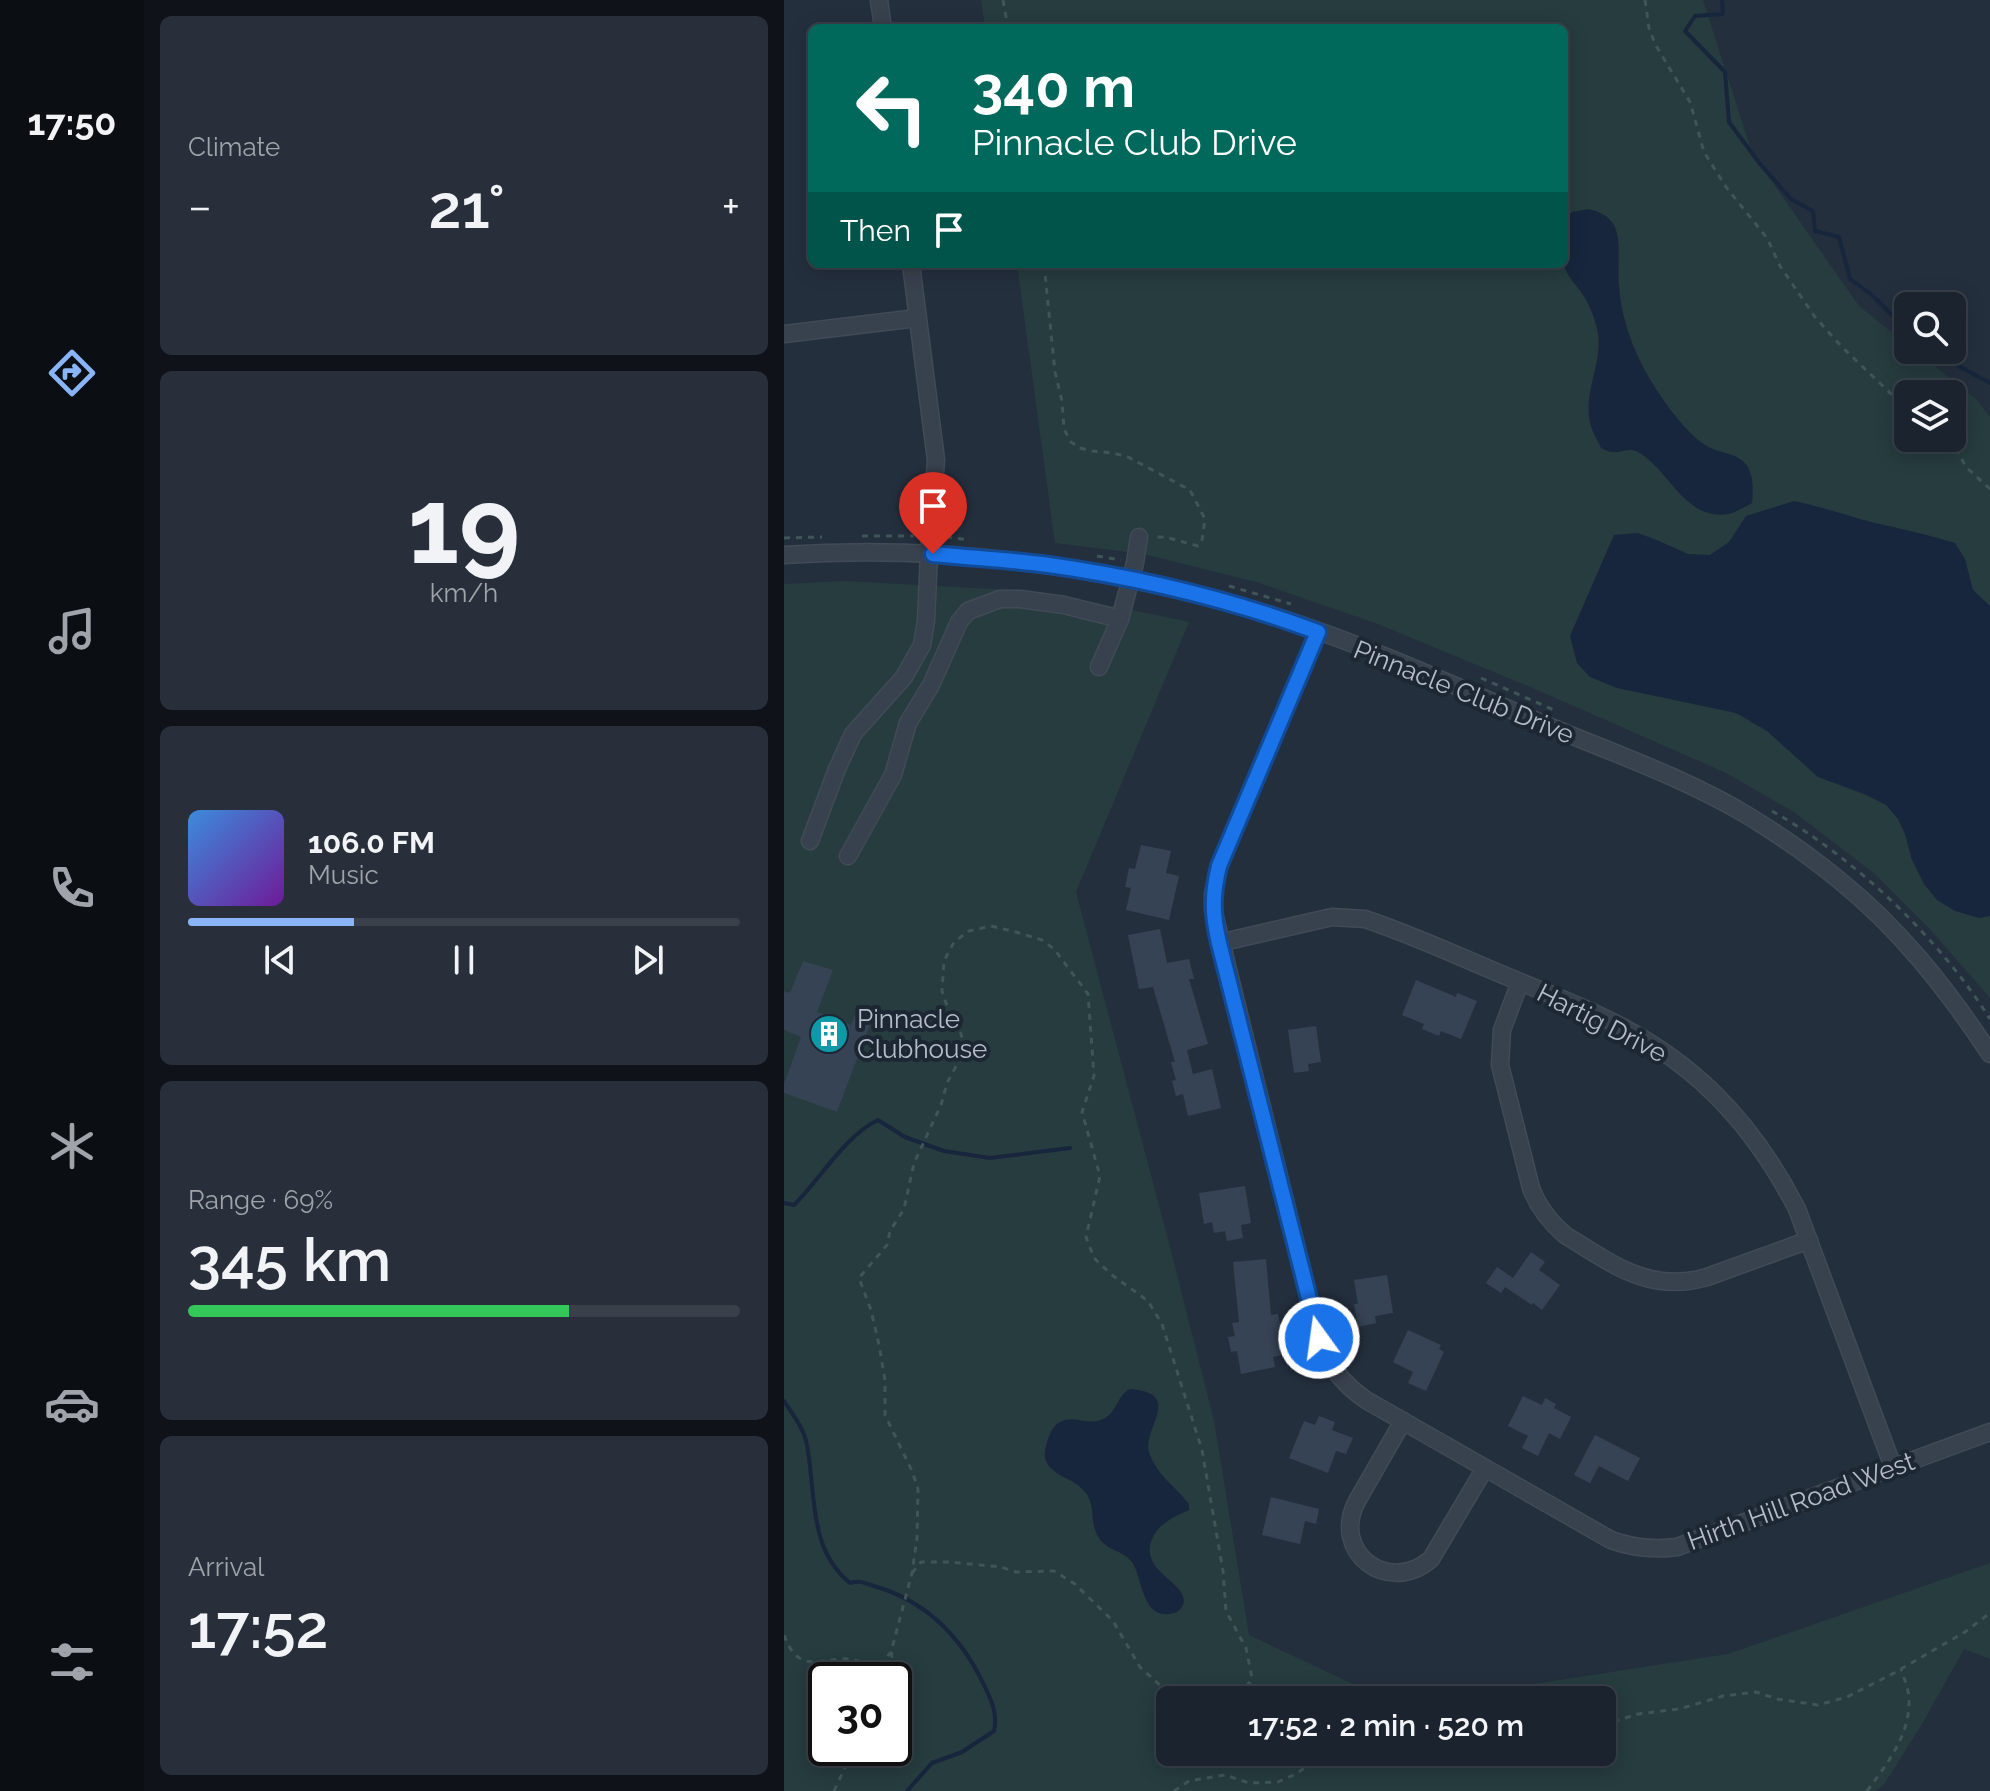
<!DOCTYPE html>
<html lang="en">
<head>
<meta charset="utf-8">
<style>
	body { margin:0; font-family:Raleway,sans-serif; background:#282f3a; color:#f1f3f6; height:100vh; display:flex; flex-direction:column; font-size:30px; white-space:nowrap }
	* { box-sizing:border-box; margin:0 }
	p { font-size:26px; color:#a0a4aa }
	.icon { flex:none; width:44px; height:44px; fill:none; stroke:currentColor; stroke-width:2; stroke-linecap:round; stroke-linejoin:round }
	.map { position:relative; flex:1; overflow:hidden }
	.sheet { display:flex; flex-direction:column; gap:16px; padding:16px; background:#0f1319; width:640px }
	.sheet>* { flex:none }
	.top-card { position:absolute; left:24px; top:24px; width:760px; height:244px; border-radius:12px; box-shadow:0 4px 20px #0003,0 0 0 2px #39404a; background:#00695c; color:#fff; overflow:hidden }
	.controls { position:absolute; left:1110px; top:292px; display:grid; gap:16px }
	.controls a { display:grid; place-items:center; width:72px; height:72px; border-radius:12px; background:#1b232e; box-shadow:0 4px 20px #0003,0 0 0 2px #39404a; font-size:40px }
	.speed { position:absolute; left:24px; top:1662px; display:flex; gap:16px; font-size:40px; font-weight:700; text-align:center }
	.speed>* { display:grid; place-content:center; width:104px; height:104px; border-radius:50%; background:#1b232e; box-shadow:0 4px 20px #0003,0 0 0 2px #39404a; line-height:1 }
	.speed .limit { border:4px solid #111; border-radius:12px; background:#fff; color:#111 }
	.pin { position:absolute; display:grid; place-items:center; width:68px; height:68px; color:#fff; margin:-82px -34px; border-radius:50% 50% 50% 0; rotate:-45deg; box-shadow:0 0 8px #0007 }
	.pin .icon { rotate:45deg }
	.me { position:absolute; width:88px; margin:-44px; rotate:346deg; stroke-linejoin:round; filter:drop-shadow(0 0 6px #0008) }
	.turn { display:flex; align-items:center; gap:28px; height:168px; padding:0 32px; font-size:36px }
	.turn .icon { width:104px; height:104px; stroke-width:2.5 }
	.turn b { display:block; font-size:56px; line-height:68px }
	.then { display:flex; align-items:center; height:76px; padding:0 32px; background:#0003; gap:16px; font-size:30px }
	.big { font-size:60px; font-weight:600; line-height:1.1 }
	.sheet .widget { flex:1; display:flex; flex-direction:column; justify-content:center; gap:12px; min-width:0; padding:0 28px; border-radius:12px; background:#282f3a }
	.sheet .dial { align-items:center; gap:0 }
	.dial b { font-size:104px; line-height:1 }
	.song { display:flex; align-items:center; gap:24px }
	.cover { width:96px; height:96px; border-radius:12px; background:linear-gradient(135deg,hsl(210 70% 55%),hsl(280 70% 35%)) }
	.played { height:8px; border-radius:4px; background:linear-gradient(90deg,#8ab4f8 30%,#39404a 30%) }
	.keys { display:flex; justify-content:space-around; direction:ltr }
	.heat { display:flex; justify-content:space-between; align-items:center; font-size:44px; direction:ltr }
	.charge { height:12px; border-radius:6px; background:linear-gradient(90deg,#34c759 69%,#39404a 0) }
	.trip { position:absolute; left:372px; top:1686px; width:460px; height:80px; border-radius:12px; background:#1b232e; box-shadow:0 4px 20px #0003,0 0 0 2px #39404a; font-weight:600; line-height:80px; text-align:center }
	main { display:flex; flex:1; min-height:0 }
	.menu { display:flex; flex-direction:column; width:144px; justify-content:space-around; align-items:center; background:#0b0e12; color:#a0a4aa }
	.menu .icon { width:56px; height:56px }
	.menu .on { color:#8ab4f8 }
	.menu b { font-size:36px; color:#f1f3f6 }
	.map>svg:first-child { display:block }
	.green { fill:#263c3f; fill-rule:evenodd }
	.water { fill:#17263c }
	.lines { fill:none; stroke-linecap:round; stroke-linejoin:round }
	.stream { stroke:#17263c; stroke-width:4 }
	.building { fill:#364354 }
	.minor-casing { stroke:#414a57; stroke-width:19 }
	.path { stroke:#3f5557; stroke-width:3; stroke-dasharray:6 6; stroke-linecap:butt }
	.minor { stroke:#38414e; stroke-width:16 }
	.route-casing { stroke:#114b97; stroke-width:20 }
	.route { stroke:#1a73e8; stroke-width:14 }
	.labels { text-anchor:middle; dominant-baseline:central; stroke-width:8; stroke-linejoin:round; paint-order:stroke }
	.street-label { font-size:26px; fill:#b4bcc9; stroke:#1d2633 }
	.poi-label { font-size:26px; fill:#b4bcc9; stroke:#1d2633; text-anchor:start }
</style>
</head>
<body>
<main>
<nav class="menu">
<b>17:50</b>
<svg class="icon on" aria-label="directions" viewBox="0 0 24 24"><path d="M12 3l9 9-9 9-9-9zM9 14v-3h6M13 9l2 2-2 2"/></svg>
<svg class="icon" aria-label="music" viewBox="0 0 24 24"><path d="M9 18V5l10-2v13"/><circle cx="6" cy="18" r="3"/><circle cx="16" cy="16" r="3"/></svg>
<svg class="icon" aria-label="phone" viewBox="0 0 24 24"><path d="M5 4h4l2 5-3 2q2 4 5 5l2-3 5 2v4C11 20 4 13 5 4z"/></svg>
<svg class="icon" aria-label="climate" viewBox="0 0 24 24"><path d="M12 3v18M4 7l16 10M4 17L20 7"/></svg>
<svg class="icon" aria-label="car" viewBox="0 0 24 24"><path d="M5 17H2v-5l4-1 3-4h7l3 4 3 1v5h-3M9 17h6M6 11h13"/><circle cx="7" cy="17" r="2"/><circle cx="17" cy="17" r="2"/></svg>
<svg class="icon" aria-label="filters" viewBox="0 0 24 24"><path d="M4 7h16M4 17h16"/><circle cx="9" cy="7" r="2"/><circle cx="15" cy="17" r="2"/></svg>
</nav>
<section class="sheet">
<div class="widget"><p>Climate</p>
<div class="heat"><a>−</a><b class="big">21°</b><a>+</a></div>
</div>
<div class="widget dial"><b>19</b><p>km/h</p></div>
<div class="widget">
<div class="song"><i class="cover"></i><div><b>106.0 FM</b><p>Music</p></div></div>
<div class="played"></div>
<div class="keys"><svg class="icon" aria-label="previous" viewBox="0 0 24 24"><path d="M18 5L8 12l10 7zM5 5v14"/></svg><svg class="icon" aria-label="pause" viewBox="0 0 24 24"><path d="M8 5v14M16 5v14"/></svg><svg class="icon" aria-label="next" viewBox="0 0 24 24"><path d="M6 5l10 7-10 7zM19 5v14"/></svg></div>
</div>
<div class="widget"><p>Range · 69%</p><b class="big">345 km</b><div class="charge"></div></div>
<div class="widget"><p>Arrival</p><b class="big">17:52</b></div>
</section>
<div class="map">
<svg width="1206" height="1791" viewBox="0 0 1206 1791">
	<rect width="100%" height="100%" fill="#242f3e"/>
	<g class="green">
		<path d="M197,0H919L968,153L1075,306L1124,345V350H1131L1192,399L1206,417V998L1144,927L1092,875L1010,812L940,772L744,686L591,623L472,582L360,554L271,543L233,264H780V28H201ZM1124,394H1168V438H1124Z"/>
		<path d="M61,581L226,590L314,603L405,622L292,892L390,1262L430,1421L465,1635L603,1700H386V1752H818V1700H645L944,1654L1206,1563V1659L1180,1649L1138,1724L1101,1783L1092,1791H0V584ZM42,1680H110V1748H42Z"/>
	</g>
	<g class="water">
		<path d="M805,209C815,212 824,215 830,225C838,240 833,269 835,286C837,313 845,338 857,363C869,387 898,430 921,445C934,454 955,452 964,467C970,479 969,491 968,503C961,507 952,512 945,514C900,521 886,470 854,452C845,447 838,453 829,452C825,452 821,450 817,448C814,441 809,433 807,426C797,393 821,361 813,329C811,318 805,304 799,295C793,285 781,275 780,264C780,258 784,251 783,245C783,227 774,229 788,212Z"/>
		<path d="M1010,501C1038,507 1064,516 1091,523C1118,529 1145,535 1171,543L1181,559L1189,590L1206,606V916L1195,918L1171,911L1153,900L1140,884L1128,860L1121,834L1114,819L1102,805L1080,794L1034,777L983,731L952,713L833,688L806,677L793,663L786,636L830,535L854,533L875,541L904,554L926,555L945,542L962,516Z"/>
		<path d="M346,1389C403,1394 355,1429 366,1455C374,1476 392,1487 405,1504V1510C390,1517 375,1523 368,1539C354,1573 407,1583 399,1605C397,1609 394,1612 390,1613C357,1622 359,1577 348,1562C339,1550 323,1551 315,1538C305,1524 312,1504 301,1492C288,1475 254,1475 262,1446C264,1438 267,1429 273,1424C288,1412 303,1427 319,1419C333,1413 333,1395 346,1389Z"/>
	</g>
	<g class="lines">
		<g class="stream">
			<path d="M938,0L939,14L911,16L901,31L941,72L945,122L976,164L1007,199L1029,211L1031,231L1055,237L1066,279L1088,295L1124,331"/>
			<path d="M1145,350L1206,383"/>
			<path d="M0,1203L10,1205C36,1179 62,1135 94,1120L121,1137L160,1151L206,1158L286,1148"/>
			<path d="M0,1401C9,1415 20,1428 23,1445C32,1493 24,1549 66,1583C77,1580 80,1583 90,1586C142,1601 176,1635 199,1683C207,1699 214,1713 210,1731L178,1752L148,1763L123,1791"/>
		</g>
	</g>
	<g class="building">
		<path d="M357,845L387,851L382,873L395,876L385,920L342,910L347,888L341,887L345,868L351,869Z"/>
		<path d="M376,929L383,963L405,959L410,979H405L424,1044L403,1050L409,1074L428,1069L437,1108L404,1116L399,1094L392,1096L388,1081L392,1080L387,1062H391L369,987L355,989L344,935Z"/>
		<path d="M19,961L49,970L33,1012L67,1025L75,1005L91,1011L53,1112L0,1093V1084L17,1037L0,1030V991L6,993Z"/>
		<path d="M632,980L672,997L673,993L693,1001L677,1039L657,1031L655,1036L638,1029L640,1024L618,1015Z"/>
		<path d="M532,1026L537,1062L524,1064L525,1071L510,1073L504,1030Z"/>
		<path d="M461,1186L467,1223L457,1225L459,1238L443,1241L441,1231L430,1233L428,1222L420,1224L415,1193Z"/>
		<path d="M747,1252L761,1262L755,1270L776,1285L758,1310L749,1303L748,1305L721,1287L717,1293L702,1283L713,1267L729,1278Z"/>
		<path d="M482,1259L487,1315L494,1314L503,1354L489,1357L491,1367L457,1374L453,1351L447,1352L444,1337L451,1336L448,1323L455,1322L449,1262Z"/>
		<path d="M603,1275L609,1313L591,1316L592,1323L574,1327L570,1304H574L570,1280Z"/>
		<path d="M624,1330L657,1345L655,1349L660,1352L642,1391L624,1383L629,1372L609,1362Z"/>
		<path d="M739,1396L758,1405L761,1398L772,1404L770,1408L787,1417L776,1439L765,1433L754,1456L738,1448L744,1436L724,1426Z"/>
		<path d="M535,1416L551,1422L548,1430L569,1438L562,1454L552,1451L544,1473L505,1458L520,1421L531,1425Z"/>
		<path d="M811,1435L856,1458L844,1481L815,1466L806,1483L790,1475Z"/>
		<path d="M487,1497L535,1509L532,1524L521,1521L516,1544L478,1535Z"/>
	</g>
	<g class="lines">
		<defs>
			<g id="minor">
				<path d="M95,0L99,28"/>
				<path d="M0,334L133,318"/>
				<path d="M0,555C164,544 333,567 490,616C582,645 673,687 762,725C829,753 904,779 966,817C997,836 1027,857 1055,880C1116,929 1163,989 1206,1054"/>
				<path d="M534,632L435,866L429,894V909L535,1338C547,1367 556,1382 582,1400L827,1540C849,1548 869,1550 893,1547L1206,1432"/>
				<path d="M315,667L336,619L351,563L355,537"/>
				<path d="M26,841L53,769L69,734L120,677L138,645L142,621L145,554L152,460L127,264"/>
				<path d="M64,856L109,775L124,723L147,685L175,622L184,611L216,599H236L280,605L336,619"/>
				<path d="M435,943L548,917L581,919C629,935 676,957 722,976C752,989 783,1000 812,1014C906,1057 966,1118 1013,1209L1109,1467"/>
				<path d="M736,982L718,1030L716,1065L747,1188C754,1207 766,1222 781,1235C828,1264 866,1294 923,1277L1025,1240"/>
				<path d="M619,1421L573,1501C546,1552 604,1596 647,1559L701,1468"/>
			</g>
		</defs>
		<use href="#minor" class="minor-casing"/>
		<g class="path">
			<path d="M219,0L224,28"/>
			<path d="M861,0L865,28L871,44L906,102L920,152L942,187L983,238L996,266L1031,317L1058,347L1124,410"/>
			<path d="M260,264L271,372L278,401L280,429L287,442L296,448L308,451L329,453L344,457L406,490L421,519L418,540L414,546L381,537H370"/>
			<path d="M1166,438L1182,467L1206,489"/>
			<path d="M78,536H130"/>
			<path d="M162,537L186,540"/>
			<path d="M0,538L38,537"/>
			<path d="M313,556L337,560"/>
			<path d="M445,586L507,604"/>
			<path d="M697,678L770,710"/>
			<path d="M988,811C1071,858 1155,938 1206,1019"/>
			<path d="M128,1573L137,1562H166L217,1567L232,1572L270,1571L291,1584L329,1621L356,1667L388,1696L398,1700"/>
			<path d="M0,1635C13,1671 31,1661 59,1659C66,1658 72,1661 79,1662C86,1662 93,1662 99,1662L107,1652L128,1573L133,1538L134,1489L128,1471L101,1415V1380L95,1345L87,1310L75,1278L103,1245L106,1231L120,1209L130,1163L157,1105L163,1083L176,1059L179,1042L176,1030L164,1009L158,991L160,961L170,942L185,931L207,926L232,932L258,940L270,949L304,994L310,1076L298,1112L316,1176L302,1237L310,1258L328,1275L364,1301L378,1324L418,1450L439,1571L442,1611L462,1648L468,1678L456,1696L444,1700"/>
			<path d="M107,1652L112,1676L110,1681"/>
			<path d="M465,1683L480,1700"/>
			<path d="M818,1725L854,1714L895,1709L939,1696L972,1692L993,1699L1034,1705L1063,1697L1110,1673L1181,1632L1206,1613"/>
			<path d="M509,1752L519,1768"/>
			<path d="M50,1791L70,1748"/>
			<path d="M390,1791L405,1781L441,1775L465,1783L494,1782L512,1774L536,1757L549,1752"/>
			<path d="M1083,1791C1103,1764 1126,1735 1125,1700C1125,1690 1120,1678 1117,1669"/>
		</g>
		<use href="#minor" class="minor"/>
	</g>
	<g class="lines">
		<defs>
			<path id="route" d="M149,554C188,558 227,560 265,565C357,578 448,600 534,632L435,866C428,895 428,914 435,943L535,1338"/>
		</defs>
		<use href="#route" class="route-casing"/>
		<use href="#route" class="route"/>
	</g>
	<defs>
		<symbol id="building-disc" viewBox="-11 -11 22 22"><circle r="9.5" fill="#0f9aa8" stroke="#1d2633"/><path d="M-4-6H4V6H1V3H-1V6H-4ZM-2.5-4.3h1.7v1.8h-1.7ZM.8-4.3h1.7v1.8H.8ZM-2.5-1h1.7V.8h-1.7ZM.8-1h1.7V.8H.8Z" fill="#fff"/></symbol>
	</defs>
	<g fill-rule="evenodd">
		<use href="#building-disc" x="23" y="1012" width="44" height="44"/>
	</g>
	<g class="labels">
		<g class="street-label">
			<text transform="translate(680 692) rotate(22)">Pinnacle Club Drive</text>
			<text transform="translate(818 1023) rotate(27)">Hartig Drive</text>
			<text transform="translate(1017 1501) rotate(-20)">Hirth Hill Road West</text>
		</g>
		<g class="poi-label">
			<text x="73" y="1019">Pinnacle<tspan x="73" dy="30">Clubhouse</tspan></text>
		</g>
	</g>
</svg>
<div class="controls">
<a><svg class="icon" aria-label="search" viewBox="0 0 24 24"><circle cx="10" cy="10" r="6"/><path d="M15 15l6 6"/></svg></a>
<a><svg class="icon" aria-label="layers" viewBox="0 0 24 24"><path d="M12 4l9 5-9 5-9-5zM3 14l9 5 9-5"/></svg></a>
</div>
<div class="speed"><div class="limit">30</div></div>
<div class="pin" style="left:149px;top:554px;background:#d93025"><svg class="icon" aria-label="arrive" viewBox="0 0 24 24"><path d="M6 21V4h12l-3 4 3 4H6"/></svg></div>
<svg class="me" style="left:535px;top:1338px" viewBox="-20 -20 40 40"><circle r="17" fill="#1a73e8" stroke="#fff" stroke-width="3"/><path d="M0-11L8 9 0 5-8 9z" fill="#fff"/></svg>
<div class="trip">17:52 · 2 min · 520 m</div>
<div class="top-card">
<div class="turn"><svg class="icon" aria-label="left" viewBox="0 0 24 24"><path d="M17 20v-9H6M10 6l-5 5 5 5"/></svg><div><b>340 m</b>Pinnacle Club Drive</div></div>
<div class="then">Then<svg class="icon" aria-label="arrive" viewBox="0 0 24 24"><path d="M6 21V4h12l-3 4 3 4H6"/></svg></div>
</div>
</div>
</main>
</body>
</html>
